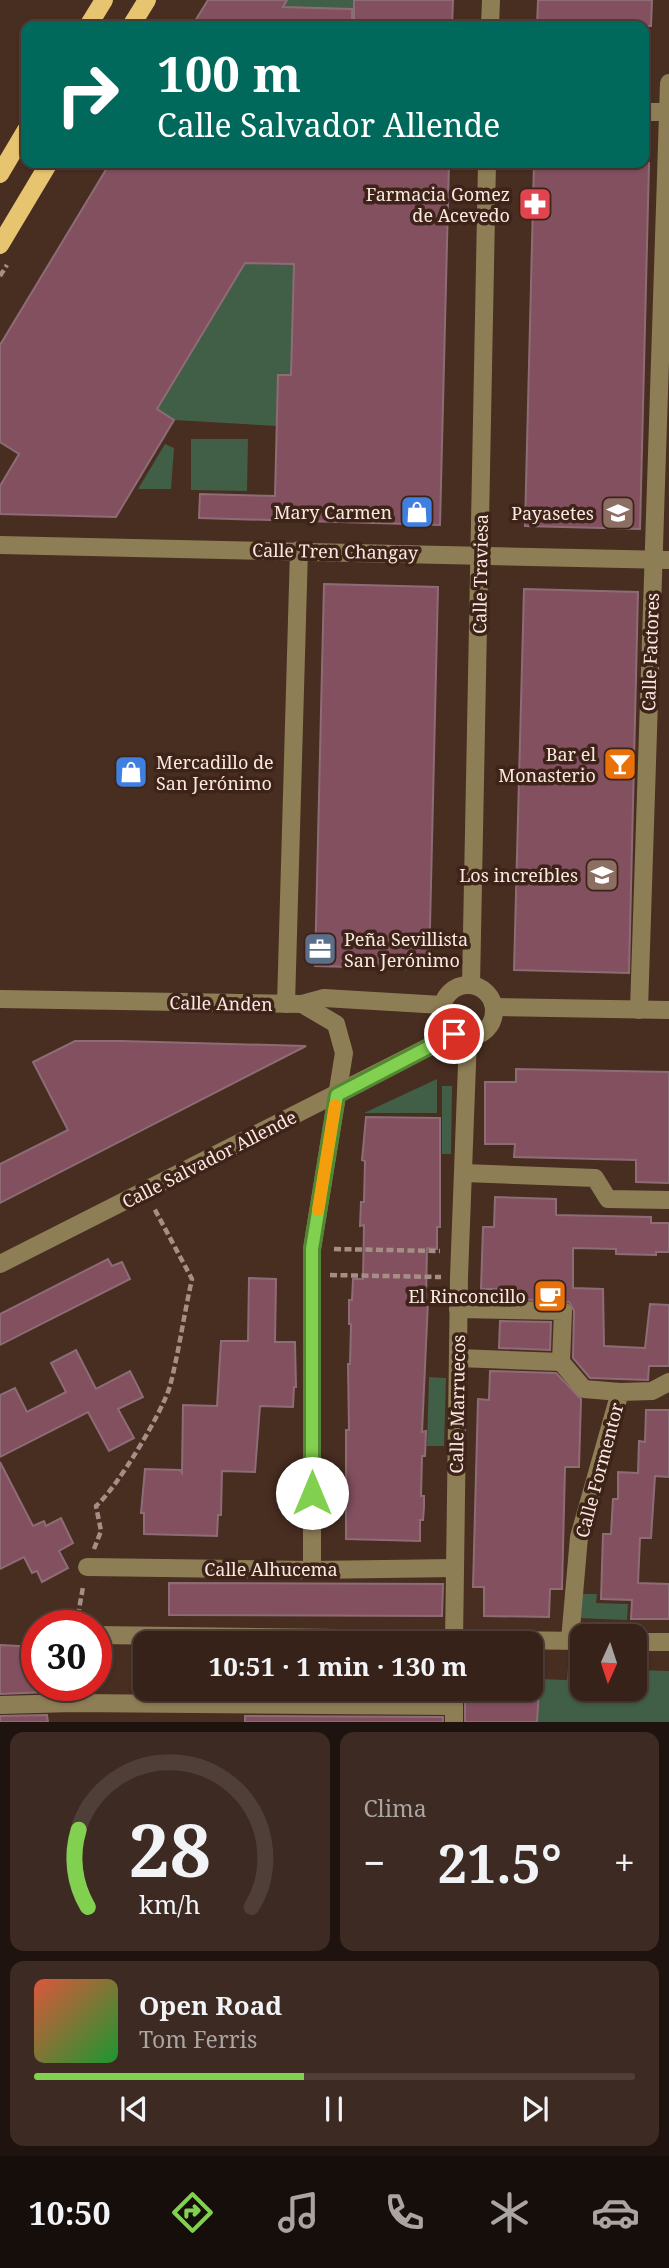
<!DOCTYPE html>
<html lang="es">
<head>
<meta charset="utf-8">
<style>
	body { margin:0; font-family:"Noto Serif",serif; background:#3d2a22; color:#f1f3f6; height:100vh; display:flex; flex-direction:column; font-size:26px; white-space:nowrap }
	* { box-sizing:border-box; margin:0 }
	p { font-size:23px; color:#aaa4a2 }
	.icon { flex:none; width:38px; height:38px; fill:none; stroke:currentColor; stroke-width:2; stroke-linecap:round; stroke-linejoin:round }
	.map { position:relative; height:1722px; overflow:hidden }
	.sheet { display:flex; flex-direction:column; gap:10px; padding:10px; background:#1e130e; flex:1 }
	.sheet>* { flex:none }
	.guide { position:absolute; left:21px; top:21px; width:628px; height:147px; border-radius:14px; box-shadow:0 2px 5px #0004,0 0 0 2px #503f38; background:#00695c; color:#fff; overflow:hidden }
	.needle { width:46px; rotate:183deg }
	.fabs { position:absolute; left:570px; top:1624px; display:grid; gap:14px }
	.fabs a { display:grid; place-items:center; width:77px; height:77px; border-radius:14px; background:#362219; box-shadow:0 2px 5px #0004,0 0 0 2px #503f38; font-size:35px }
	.speed { position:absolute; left:21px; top:1610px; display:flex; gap:14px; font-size:35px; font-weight:700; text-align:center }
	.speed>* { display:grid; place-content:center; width:91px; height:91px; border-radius:50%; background:#362219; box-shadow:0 2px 5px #0004,0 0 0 2px #503f38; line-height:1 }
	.speed .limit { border:10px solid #d22; background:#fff; color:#111 }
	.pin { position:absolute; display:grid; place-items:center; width:60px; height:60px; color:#fff; margin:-30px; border:4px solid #fff; border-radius:50%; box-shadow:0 2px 7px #0007 }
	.me { position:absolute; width:77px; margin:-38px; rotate:0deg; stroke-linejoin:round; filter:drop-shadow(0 0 5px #0008) }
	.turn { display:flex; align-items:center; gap:24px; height:147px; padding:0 21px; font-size:32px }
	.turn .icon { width:91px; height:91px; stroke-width:2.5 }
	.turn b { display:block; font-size:49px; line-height:60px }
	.big { font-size:52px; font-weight:700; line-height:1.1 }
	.sheet .card { flex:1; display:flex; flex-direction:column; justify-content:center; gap:10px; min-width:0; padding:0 24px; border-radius:14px; background:#3d2a22 }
	.sheet .dial { align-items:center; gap:0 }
	.dial svg { height:182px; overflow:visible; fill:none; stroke:#503f38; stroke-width:7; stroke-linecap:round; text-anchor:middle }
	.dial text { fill:#f1f3f6; stroke:none }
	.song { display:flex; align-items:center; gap:21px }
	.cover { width:84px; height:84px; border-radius:10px; background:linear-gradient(135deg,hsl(10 70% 55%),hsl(130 70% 35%)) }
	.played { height:7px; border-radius:4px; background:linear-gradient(90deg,#82d04f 45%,#503f38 45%) }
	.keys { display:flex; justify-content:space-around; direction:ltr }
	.heat { display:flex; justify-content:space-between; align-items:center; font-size:38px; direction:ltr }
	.sheet .tiles { flex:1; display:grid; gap:10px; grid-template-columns:1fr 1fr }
	.card:last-child { grid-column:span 2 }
	.trip { position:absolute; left:133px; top:1631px; width:410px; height:70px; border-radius:14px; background:#362219; box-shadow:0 2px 5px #0004,0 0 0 2px #503f38; font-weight:700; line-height:70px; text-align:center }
	.menu { display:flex; height:112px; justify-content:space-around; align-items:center; background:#160e0a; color:#aaa4a2 }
	.menu .icon { width:49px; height:49px }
	.menu .selected { color:#82d04f }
	.menu b { font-size:32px; color:#f1f3f6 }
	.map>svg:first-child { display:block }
	.green { fill:#415e46 }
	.building { fill:#835060; stroke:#8e6c76; stroke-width:2 }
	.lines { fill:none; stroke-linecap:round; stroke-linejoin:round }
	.path { stroke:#a58f85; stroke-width:4.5; stroke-dasharray:7 3.5; stroke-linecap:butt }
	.minor { stroke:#8e7e56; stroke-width:18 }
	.major { stroke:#e7c570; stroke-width:18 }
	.route-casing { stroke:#548733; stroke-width:18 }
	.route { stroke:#82d04f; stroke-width:12 }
	.slow { stroke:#f59e0b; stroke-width:12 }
	.labels { text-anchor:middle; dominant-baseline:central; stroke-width:7; stroke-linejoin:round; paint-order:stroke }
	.poi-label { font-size:18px; fill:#fbe9e1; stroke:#3d2318; text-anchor:end }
	.street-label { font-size:18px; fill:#fbe9e1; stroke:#3d2318 }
</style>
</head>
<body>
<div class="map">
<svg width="669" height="1722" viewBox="0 0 669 1722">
	<rect width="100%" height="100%" fill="#482d21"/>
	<g class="green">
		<path d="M287,0H354V9L283,7Z"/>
		<path d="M245,263L294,264L291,375H278L277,426L174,420L157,409Z"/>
		<path d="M191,439H248L247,491L191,490Z"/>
		<path d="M165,444L174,448L171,489H138Z"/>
		<path d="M437,1079V1113H364Z"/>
		<path d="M442,1086H452L451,1154H442Z"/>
		<path d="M429,1377L446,1378L444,1446H427Z"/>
		<path d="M580,1594H597L596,1603L628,1604L627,1620L577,1618Z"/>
		<path d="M568,1667H583V1689H635V1670L669,1671V1722H537L539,1679L567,1680Z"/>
	</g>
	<g class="building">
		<path d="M208,0H287L283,7L352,9V26H192Z"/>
		<path d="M354,0H453L452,26H354Z"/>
		<path d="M538,0H652L651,26H537Z"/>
		<path d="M110,163H449L440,525L199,518L200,494L275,496L278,375H291L294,264L245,263L157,409L174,420L116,517L0,514V486L19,454L0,442V345Z"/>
		<path d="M534,163H649L640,529L525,526Z"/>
		<path d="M324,584L438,587L429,969L315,966Z"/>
		<path d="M524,589L638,592L629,973L514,970Z"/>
		<path d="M75,1041H121L306,1046L0,1203V1164L68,1130L33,1062Z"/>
		<path d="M516,1069L669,1072V1183L636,1182V1160L514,1157L515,1144H485V1082H516Z"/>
		<path d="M366,1117L440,1118V1227H437V1249L427,1248L426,1301H428L422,1432L426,1431L425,1456H422L421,1496H424V1507L423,1520H420V1541L346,1539V1430H349L348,1364H350L351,1324H349V1300H352L353,1279H363L364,1225L360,1226L361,1202H364L365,1161L362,1160Z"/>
		<path d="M495,1197L556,1199V1215L651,1217V1223H669V1252H656V1255L616,1254V1249L573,1248V1288L603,1289L604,1346L645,1348L650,1304L669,1305V1366H649L648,1380L590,1378L573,1358L574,1311L569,1302L501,1298V1289H481L483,1227H494Z"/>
		<path d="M108,1259L112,1266L122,1262L130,1279L0,1345V1314Z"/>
		<path d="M249,1278L276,1279L275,1342H295L296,1387H294L293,1407L260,1406L255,1472L222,1471L221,1515H218L217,1536L144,1534V1513H141L145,1469L180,1470L182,1473L183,1405L217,1406L221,1341H248Z"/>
		<path d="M500,1321L551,1322L550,1350L499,1348Z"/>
		<path d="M76,1350L96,1389L130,1371L143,1397L118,1409L134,1438L109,1451L88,1412L0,1457V1395L15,1388L27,1412L66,1392L51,1363Z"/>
		<path d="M490,1371L556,1373L581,1399L579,1467H565L562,1589H550L549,1617L484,1616V1587H473L478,1399L489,1400Z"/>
		<path d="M646,1410H669V1477L655,1476L651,1538H640L638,1583L669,1584V1619H631L632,1600L601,1599L603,1534H611L613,1499H618V1472L638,1473L639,1441L645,1442Z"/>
		<path d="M0,1462L33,1526L44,1521L46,1526L61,1518L73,1543L59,1551L68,1568L42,1582L37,1571L32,1573L24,1557L0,1569Z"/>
		<path d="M169,1583L443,1584L442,1616L169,1615Z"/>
		<path d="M0,1645L37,1647V1685H47V1692L0,1694Z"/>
		<path d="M246,1689H443V1695L246,1693Z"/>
		<path d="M465,1689H539L537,1722H465Z"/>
		<path d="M47,1715L48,1722H0V1716Z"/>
		<path d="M245,1716L443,1717V1722H245Z"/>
	</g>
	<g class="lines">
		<g class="path">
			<path d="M0,276L7,265"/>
			<path d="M334,1249L440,1251"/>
			<path d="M330,1275L441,1277"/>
			<path d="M94,1549L101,1531L96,1506C117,1488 162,1413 170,1386C179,1351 184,1314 192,1279L154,1208"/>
			<path d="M76,1626L83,1587"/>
		</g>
		<g class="minor">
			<path d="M490,26L491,0"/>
			<path d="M644,112H669"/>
			<path d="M0,545L669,560"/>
			<circle cx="468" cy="1011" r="26"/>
			<path d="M471,985L487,163"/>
			<path d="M0,999L302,1004L324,998L442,1005"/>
			<path d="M286,1004L299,550"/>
			<path d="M302,1004L336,1024L344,1053L312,1249V1570"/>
			<path d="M494,1007L669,1010"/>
			<path d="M639,1010L669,83"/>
			<path d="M464,1173L595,1178L608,1199L669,1200"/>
			<path d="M0,1264L454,1034"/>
			<path d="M458,1309L563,1311L561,1362L584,1389L620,1392"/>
			<path d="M458,1358L561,1362"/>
			<path d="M87,1567L312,1570L455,1568"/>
			<path d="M96,1635L583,1641"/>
			<path d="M570,1640L579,1537L620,1392L652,1391L669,1382"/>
			<path d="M635,1642H669"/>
			<path d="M454,1643L459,1277L468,1038"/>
			<path d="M73,1703V1685"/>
			<path d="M0,1705L73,1703L454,1706"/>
			<path d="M454,1722V1689"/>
		</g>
		<g class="major">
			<path d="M88,26L104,0"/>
			<path d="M131,26L147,0"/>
			<path d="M0,174L26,130"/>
			<path d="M0,245L49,163"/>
		</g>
	</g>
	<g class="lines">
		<defs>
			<path id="route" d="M312,1493V1249L337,1095L454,1034"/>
		</defs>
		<use href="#route" class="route-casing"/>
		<use href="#route" class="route"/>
		<path class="slow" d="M318,1210L335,1105"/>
	</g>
	<defs>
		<symbol id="pharmacy-square" viewBox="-11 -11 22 22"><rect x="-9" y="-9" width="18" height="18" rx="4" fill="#e0444e" stroke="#3d2318"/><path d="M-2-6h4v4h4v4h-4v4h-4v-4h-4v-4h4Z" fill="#fff"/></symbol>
		<symbol id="shop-square" viewBox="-11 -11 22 22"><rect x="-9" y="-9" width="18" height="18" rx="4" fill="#3f7fe0" stroke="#3d2318"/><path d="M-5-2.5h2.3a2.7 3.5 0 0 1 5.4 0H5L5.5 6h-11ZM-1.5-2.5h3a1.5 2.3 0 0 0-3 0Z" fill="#fff"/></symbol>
		<symbol id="school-square" viewBox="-11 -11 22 22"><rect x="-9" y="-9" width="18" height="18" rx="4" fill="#8d6e63" stroke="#3d2318"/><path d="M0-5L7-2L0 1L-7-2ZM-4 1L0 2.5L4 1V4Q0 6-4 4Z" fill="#fff"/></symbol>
		<symbol id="bar-square" viewBox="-11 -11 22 22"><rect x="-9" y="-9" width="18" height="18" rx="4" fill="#e8710a" stroke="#3d2318"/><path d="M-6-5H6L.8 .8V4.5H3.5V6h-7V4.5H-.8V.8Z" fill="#fff"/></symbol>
		<symbol id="office-square" viewBox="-11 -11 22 22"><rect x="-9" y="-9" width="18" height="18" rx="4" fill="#5c6f8a" stroke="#3d2318"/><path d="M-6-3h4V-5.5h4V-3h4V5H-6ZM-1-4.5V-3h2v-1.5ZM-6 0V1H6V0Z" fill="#fff"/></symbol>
		<symbol id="cafe-square" viewBox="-11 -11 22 22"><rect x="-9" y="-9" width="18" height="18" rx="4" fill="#e8710a" stroke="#3d2318"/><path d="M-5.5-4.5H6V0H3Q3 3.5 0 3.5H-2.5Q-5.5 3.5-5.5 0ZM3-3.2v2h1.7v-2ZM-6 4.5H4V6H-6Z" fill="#fff"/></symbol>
	</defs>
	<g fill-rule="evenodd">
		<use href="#pharmacy-square" x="516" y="185" width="38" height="38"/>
		<use href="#shop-square" x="398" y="493" width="38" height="38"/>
		<use href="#school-square" x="599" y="494" width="38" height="38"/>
		<use href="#bar-square" x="601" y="745" width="38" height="38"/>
		<use href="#shop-square" x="112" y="753" width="38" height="38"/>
		<use href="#school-square" x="583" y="856" width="38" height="38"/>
		<use href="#office-square" x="301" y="930" width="38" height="38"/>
		<use href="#cafe-square" x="531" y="1277" width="38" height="38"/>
	</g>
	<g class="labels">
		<g class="poi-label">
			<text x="510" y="194">Farmacia Gomez<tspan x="510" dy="21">de Acevedo</tspan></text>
			<text x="392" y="512">Mary Carmen</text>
			<text x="594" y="513">Payasetes</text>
			<text x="596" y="754">Bar el<tspan x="596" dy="21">Monasterio</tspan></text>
			<text x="156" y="762" text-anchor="start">Mercadillo de<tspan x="156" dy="21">San Jerónimo</tspan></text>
			<text x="578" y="875">Los increíbles</text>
			<text x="344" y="939" text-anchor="start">Peña Sevillista<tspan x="344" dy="21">San Jerónimo</tspan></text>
			<text x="526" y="1296">El Rinconcillo</text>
		</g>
		<g class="street-label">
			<text transform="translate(335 551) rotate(1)">Calle Tren Changay</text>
			<text transform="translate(480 574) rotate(-89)">Calle Traviesa</text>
			<text transform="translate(650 652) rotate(-88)">Calle Factores</text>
			<text transform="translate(221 1003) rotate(1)">Calle Anden</text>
			<text transform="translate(209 1159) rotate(-27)">Calle Salvador Allende</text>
			<text transform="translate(457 1404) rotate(-89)">Calle Marruecos</text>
			<text transform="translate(599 1470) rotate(-75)">Calle Formentor</text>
			<text x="271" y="1569">Calle Alhucema</text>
		</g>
	</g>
</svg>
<div class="fabs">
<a><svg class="needle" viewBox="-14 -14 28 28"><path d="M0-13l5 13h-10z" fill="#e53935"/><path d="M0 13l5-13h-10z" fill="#aaa4a2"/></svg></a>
</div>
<div class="speed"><div class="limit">30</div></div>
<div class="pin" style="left:454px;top:1034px;background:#d93025"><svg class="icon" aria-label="arrive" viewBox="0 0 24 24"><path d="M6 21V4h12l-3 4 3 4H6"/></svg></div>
<svg class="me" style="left:312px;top:1493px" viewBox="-20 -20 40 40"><circle r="19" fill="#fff"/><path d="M0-13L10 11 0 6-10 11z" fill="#82d04f"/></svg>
<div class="trip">10:51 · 1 min · 130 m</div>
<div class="guide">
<div class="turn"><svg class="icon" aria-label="right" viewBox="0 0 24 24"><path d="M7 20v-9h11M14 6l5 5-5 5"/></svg><div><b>100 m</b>Calle Salvador Allende</div></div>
</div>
</div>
<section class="sheet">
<div class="tiles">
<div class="card dial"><svg viewBox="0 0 100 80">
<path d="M14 69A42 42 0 1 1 86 69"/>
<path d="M14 69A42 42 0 0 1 10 35" stroke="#82d04f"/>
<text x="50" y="56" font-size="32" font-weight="700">28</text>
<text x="50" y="72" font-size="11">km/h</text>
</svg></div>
<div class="card"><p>Clima</p>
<div class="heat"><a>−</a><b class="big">21.5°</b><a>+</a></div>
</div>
<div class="card">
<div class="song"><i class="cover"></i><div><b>Open Road</b><p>Tom Ferris</p></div></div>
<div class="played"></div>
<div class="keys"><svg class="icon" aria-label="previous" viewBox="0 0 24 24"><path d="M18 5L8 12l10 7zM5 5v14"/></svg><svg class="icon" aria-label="pause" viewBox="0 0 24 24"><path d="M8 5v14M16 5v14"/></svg><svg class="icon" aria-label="next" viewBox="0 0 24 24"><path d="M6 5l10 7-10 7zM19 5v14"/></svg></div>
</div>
</div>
</section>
<nav class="menu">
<b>10:50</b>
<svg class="icon selected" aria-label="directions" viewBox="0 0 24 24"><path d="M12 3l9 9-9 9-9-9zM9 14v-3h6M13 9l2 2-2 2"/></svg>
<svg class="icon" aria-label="music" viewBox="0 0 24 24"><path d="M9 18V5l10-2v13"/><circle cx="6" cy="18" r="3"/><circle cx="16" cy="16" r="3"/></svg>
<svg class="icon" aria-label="phone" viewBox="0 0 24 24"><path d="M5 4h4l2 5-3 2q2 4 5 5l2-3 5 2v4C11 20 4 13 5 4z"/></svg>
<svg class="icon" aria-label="climate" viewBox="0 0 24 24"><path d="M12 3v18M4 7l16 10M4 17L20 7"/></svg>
<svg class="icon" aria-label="car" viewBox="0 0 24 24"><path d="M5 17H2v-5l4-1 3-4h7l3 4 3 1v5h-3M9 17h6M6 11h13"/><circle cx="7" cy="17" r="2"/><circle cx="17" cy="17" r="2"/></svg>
</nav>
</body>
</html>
